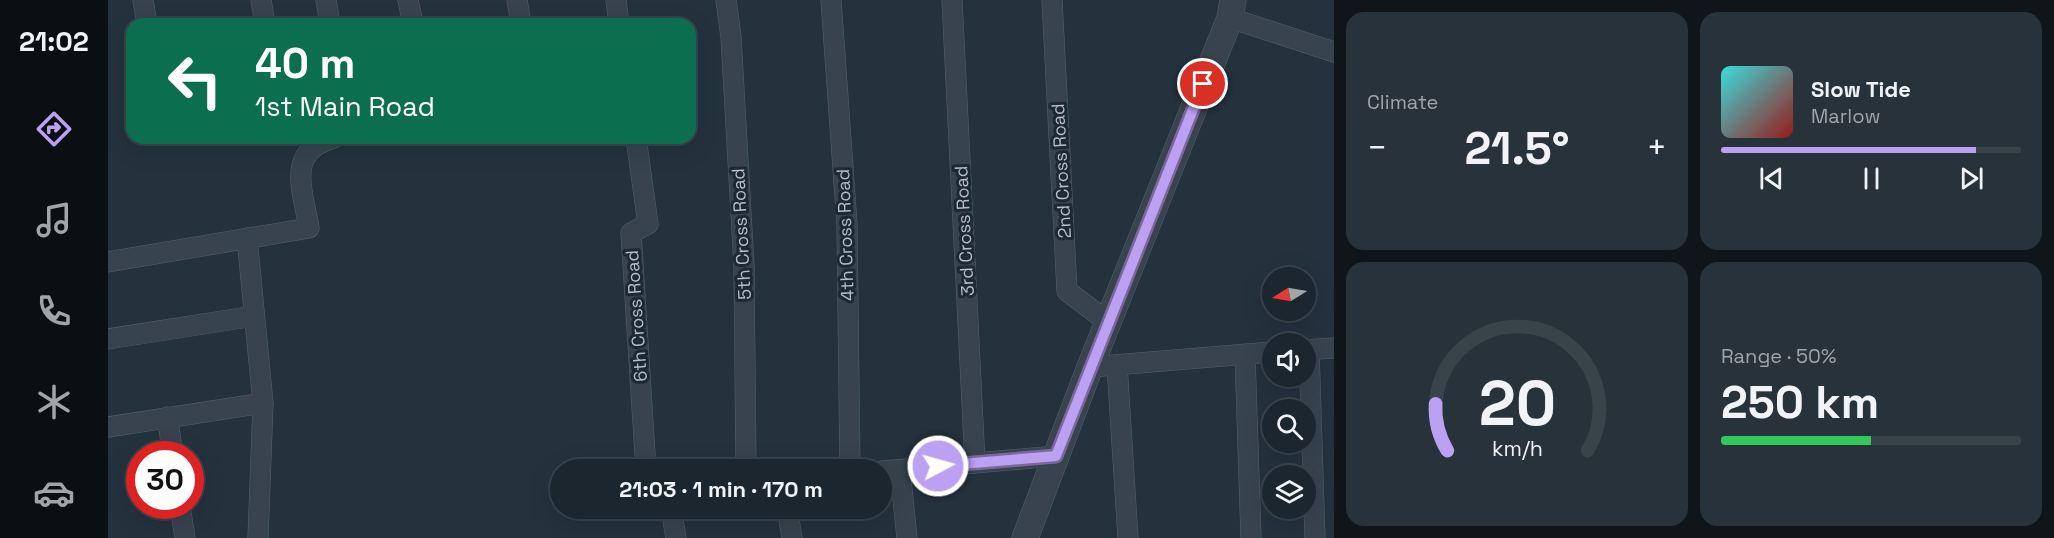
<!DOCTYPE html>
<html lang="en">
<head>
<meta charset="utf-8">
<style>
	body { margin:0; font-family:"Space Grotesk",sans-serif; background:#28323a; color:#f1f3f6; height:100vh; display:flex; flex-direction:column; font-size:22px; white-space:nowrap }
	* { box-sizing:border-box; margin:0 }
	p { font-size:20px; color:#a0a5aa }
	.icon { flex:none; width:33px; height:33px; fill:none; stroke:currentColor; stroke-width:2; stroke-linecap:round; stroke-linejoin:round }
	.map { position:relative; flex:1; overflow:hidden }
	.panel { display:flex; flex-direction:column; gap:12px; padding:12px; background:#0f1519; width:720px }
	.panel>* { flex:none }
	.hud { position:absolute; left:18px; top:18px; width:570px; height:126px; border-radius:18px; box-shadow:0 6px 24px #0002,0 0 0 2px #39434a; background:#0b6e4f; color:#fff; overflow:hidden }
	.needle { width:39px; rotate:259deg }
	.fabs { position:absolute; left:1154px; top:267px; display:grid; gap:12px }
	.fabs a { display:grid; place-items:center; width:54px; height:54px; border-radius:50%; background:#1b262e; box-shadow:0 6px 24px #0002,0 0 0 2px #39434a; font-size:30px }
	.speed { position:absolute; left:18px; top:441px; display:flex; gap:12px; font-size:30px; font-weight:700; text-align:center }
	.speed>* { display:grid; place-content:center; width:78px; height:78px; border-radius:50%; background:#1b262e; box-shadow:0 6px 24px #0002,0 0 0 2px #39434a; line-height:1 }
	.speed .limit { border:9px solid #d22; background:#fff; color:#111 }
	.pin { position:absolute; display:grid; place-items:center; width:51px; height:51px; color:#fff; margin:-26px; border:3px solid #fff; border-radius:50%; box-shadow:0 2px 6px #0007 }
	.me { position:absolute; width:66px; margin:-33px; rotate:84deg; stroke-linejoin:round; filter:drop-shadow(0 0 4px #0008) }
	.turn { display:flex; align-items:center; gap:21px; height:126px; padding:0 30px; font-size:27px }
	.turn .icon { width:78px; height:78px; stroke-width:2.5 }
	.turn b { display:block; font-size:42px; line-height:51px }
	.big { font-size:45px; font-weight:700; line-height:1.1 }
	.panel .card { flex:1; display:flex; flex-direction:column; justify-content:center; gap:9px; min-width:0; padding:0 21px; border-radius:18px; background:#28323a }
	.panel .dial { align-items:center; gap:0 }
	.dial svg { height:156px; overflow:visible; fill:none; stroke:#39434a; stroke-width:7; stroke-linecap:round; text-anchor:middle }
	.dial text { fill:#f1f3f6; stroke:none }
	.song { display:flex; align-items:center; gap:18px }
	.cover { width:72px; height:72px; border-radius:9px; background:linear-gradient(135deg,hsl(180 70% 55%),hsl(0 70% 35%)) }
	.played { height:6px; border-radius:3px; background:linear-gradient(90deg,#bca0f2 85%,#39434a 85%) }
	.keys { display:flex; justify-content:space-around; direction:ltr }
	.heat { display:flex; justify-content:space-between; align-items:center; font-size:33px; direction:ltr }
	.charge { height:9px; border-radius:4px; background:linear-gradient(90deg,#34c759 50%,#39434a 0) }
	.panel .tiles { flex:1; display:grid; gap:12px; grid-template-columns:repeat(2,1fr) }
	.trip { position:absolute; left:442px; top:459px; width:342px; height:60px; border-radius:30px; background:#1b262e; box-shadow:0 6px 24px #0002,0 0 0 2px #39434a; font-weight:700; line-height:60px; text-align:center }
	main { display:flex; flex:1; min-height:0 }
	.menu { display:flex; flex-direction:column; width:108px; justify-content:space-around; align-items:center; background:#0b0f12; color:#a0a5aa }
	.menu .icon { width:42px; height:42px }
	.menu .on { color:#bca0f2 }
	.menu b { font-size:27px; color:#f1f3f6 }
	.map>svg:first-child { display:block }
	.lines { fill:none; stroke-linecap:round; stroke-linejoin:round }
	.minor-casing { stroke:#56616c; stroke-width:21 }
	.tertiary-casing { stroke:#56616c; stroke-width:27 }
	.minor { stroke:#38434e; stroke-width:20 }
	.tertiary { stroke:#38434e; stroke-width:26 }
	.route-casing { stroke:#7a689d; stroke-width:15 }
	.route { stroke:#bca0f2; stroke-width:10 }
	.labels { text-anchor:middle; dominant-baseline:central; stroke-width:6; stroke-linejoin:round; paint-order:stroke }
	.street-label { font-size:18px; fill:#b4bec9; stroke:#1d2833 }
</style>
</head>
<body>
<main>
<nav class="menu">
<b>21:02</b>
<svg class="icon on" aria-label="directions" viewBox="0 0 24 24"><path d="M12 3l9 9-9 9-9-9zM9 14v-3h6M13 9l2 2-2 2"/></svg>
<svg class="icon" aria-label="music" viewBox="0 0 24 24"><path d="M9 18V5l10-2v13"/><circle cx="6" cy="18" r="3"/><circle cx="16" cy="16" r="3"/></svg>
<svg class="icon" aria-label="phone" viewBox="0 0 24 24"><path d="M5 4h4l2 5-3 2q2 4 5 5l2-3 5 2v4C11 20 4 13 5 4z"/></svg>
<svg class="icon" aria-label="climate" viewBox="0 0 24 24"><path d="M12 3v18M4 7l16 10M4 17L20 7"/></svg>
<svg class="icon" aria-label="car" viewBox="0 0 24 24"><path d="M5 17H2v-5l4-1 3-4h7l3 4 3 1v5h-3M9 17h6M6 11h13"/><circle cx="7" cy="17" r="2"/><circle cx="17" cy="17" r="2"/></svg>
</nav>
<div class="map">
<svg width="1226" height="538" viewBox="0 0 1226 538">
	<rect width="100%" height="100%" fill="#24323e"/>
	<g class="lines">
		<defs>
			<g id="minor">
				<path d="M35,0L39,24"/>
				<path d="M153,0L157,24"/>
				<path d="M218,0L222,24"/>
				<path d="M300,0L305,24"/>
				<path d="M409,0L413,24"/>
				<path d="M508,0L511,24"/>
				<path d="M618,0L623,37L636,266L638,470"/>
				<path d="M723,0L739,224L742,470"/>
				<path d="M844,0L867,463"/>
				<path d="M944,0L959,291L1000,322"/>
				<path d="M1122,18L1226,52"/>
				<path d="M528,138L540,224L523,233L538,470"/>
				<path d="M139,238L155,403L150,538"/>
				<path d="M0,262L201,228C195,190 177,151 226,138"/>
				<path d="M0,339L146,316"/>
				<path d="M1197,350L1226,348"/>
				<path d="M1201,350L1207,538"/>
				<path d="M1137,355L1143,538"/>
				<path d="M1009,365L1020,538"/>
				<path d="M982,367L1164,352"/>
				<path d="M59,417L65,454"/>
				<path d="M0,427L155,403"/>
				<path d="M792,470L799,538"/>
				<path d="M774,471L948,456"/>
				<path d="M72,506L77,538"/>
				<path d="M563,508L568,538"/>
				<path d="M679,508L684,538"/>
			</g>
			<path id="tertiary" d="M917,538L982,367L1122,18L1125,0"/>
		</defs>
		<use href="#minor" class="minor-casing"/>
		<use href="#tertiary" class="tertiary-casing"/>
		<use href="#minor" class="minor"/>
		<use href="#tertiary" class="tertiary"/>
	</g>
	<g class="lines">
		<defs>
			<path id="route" d="M830,466L948,456L1095,84"/>
		</defs>
		<use href="#route" class="route-casing"/>
		<use href="#route" class="route"/>
	</g>
	<g class="labels">
		<g class="street-label">
			<text transform="translate(953 171) rotate(-93)">2nd Cross Road</text>
			<text transform="translate(856 231) rotate(-93)">3rd Cross Road</text>
			<text transform="translate(633 234) rotate(-93)">5th Cross Road</text>
			<text transform="translate(737 235) rotate(-92)">4th Cross Road</text>
			<text transform="translate(528 316) rotate(-94)">6th Cross Road</text>
		</g>
	</g>
</svg>
<div class="fabs">
<a><svg class="needle" viewBox="-14 -14 28 28"><path d="M0-13l5 13h-10z" fill="#e53935"/><path d="M0 13l5-13h-10z" fill="#a0a5aa"/></svg></a>
<a><svg class="icon" aria-label="sound" viewBox="0 0 24 24"><path d="M4 9h4l5-4v14l-5-4H4zM17 9q2 3 0 6"/></svg></a>
<a><svg class="icon" aria-label="search" viewBox="0 0 24 24"><circle cx="10" cy="10" r="6"/><path d="M15 15l6 6"/></svg></a>
<a><svg class="icon" aria-label="layers" viewBox="0 0 24 24"><path d="M12 4l9 5-9 5-9-5zM3 14l9 5 9-5"/></svg></a>
</div>
<div class="speed"><div class="limit">30</div></div>
<div class="pin" style="left:1095px;top:84px;background:#d93025"><svg class="icon" aria-label="arrive" viewBox="0 0 24 24"><path d="M6 21V4h12l-3 4 3 4H6"/></svg></div>
<svg class="me" style="left:830px;top:466px" viewBox="-20 -20 40 40"><circle r="17" fill="#bca0f2" stroke="#fff" stroke-width="3"/><path d="M0-11L8 9 0 5-8 9z" fill="#fff"/></svg>
<div class="trip">21:03 · 1 min · 170 m</div>
<div class="hud">
<div class="turn"><svg class="icon" aria-label="left" viewBox="0 0 24 24"><path d="M17 20v-9H6M10 6l-5 5 5 5"/></svg><div><b>40 m</b>1st Main Road</div></div>
</div>
</div>
<section class="panel">
<div class="tiles">
<div class="card"><p>Climate</p>
<div class="heat"><a>−</a><b class="big">21.5°</b><a>+</a></div>
</div>
<div class="card">
<div class="song"><i class="cover"></i><div><b>Slow Tide</b><p>Marlow</p></div></div>
<div class="played"></div>
<div class="keys"><svg class="icon" aria-label="previous" viewBox="0 0 24 24"><path d="M18 5L8 12l10 7zM5 5v14"/></svg><svg class="icon" aria-label="pause" viewBox="0 0 24 24"><path d="M8 5v14M16 5v14"/></svg><svg class="icon" aria-label="next" viewBox="0 0 24 24"><path d="M6 5l10 7-10 7zM19 5v14"/></svg></div>
</div>
<div class="card dial"><svg viewBox="0 0 100 80">
<path d="M14 69A42 42 0 1 1 86 69"/>
<path d="M14 69A42 42 0 0 1 8 45" stroke="#bca0f2"/>
<text x="50" y="56" font-size="32" font-weight="700">20</text>
<text x="50" y="72" font-size="11">km/h</text>
</svg></div>
<div class="card"><p>Range · 50%</p><b class="big">250 km</b><div class="charge"></div></div>
</div>
</section>
</main>
</body>
</html>
